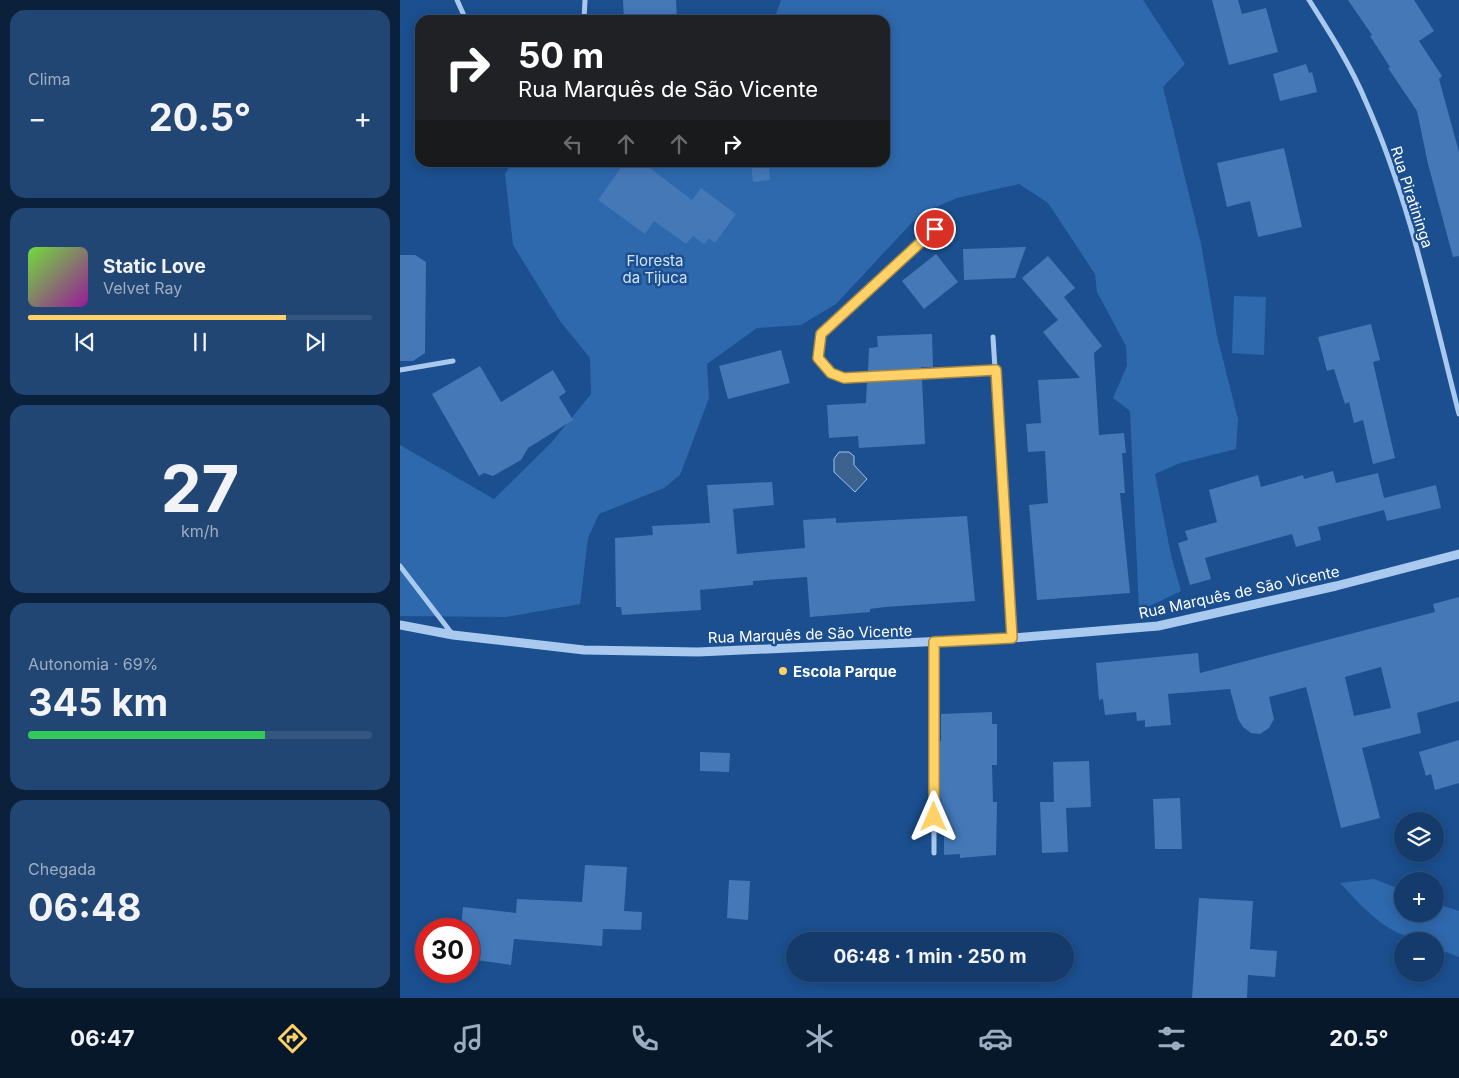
<!DOCTYPE html>
<html lang="pt">
<head>
<meta charset="utf-8">
<style>
	body { margin:0; font-family:Inter,sans-serif; background:#214673; color:#f1f3f6; height:100vh; display:flex; flex-direction:column; font-size:19px; white-space:nowrap }
	* { box-sizing:border-box; margin:0 }
	p { font-size:16px; color:#9dadc1 }
	.icon { flex:none; width:28px; height:28px; fill:none; stroke:currentColor; stroke-width:2; stroke-linecap:round; stroke-linejoin:round }
	.map { position:relative; flex:1; overflow:hidden }
	.drawer { display:flex; flex-direction:column; gap:10px; padding:10px; background:#0b203b; width:400px }
	.drawer>* { flex:none }
	.banner { position:absolute; left:15px; top:15px; width:475px; height:152px; border-radius:15px; box-shadow:0 2px 12px #0003,0 0 0 1px #33557e; background:#202124; color:#fff; overflow:hidden }
	.tools { position:absolute; left:994px; top:812px; display:grid; gap:10px }
	.tools a { display:grid; place-items:center; width:50px; height:50px; border-radius:50%; background:#143b6b; box-shadow:0 2px 12px #0003,0 0 0 1px #33557e; font-size:25px }
	.speed { position:absolute; left:15px; top:918px; display:flex; gap:10px; font-size:25px; font-weight:700; text-align:center }
	.speed>* { display:grid; place-content:center; width:65px; height:65px; border-radius:50%; background:#143b6b; box-shadow:0 2px 12px #0003,0 0 0 1px #33557e; line-height:1 }
	.speed .limit { border:8px solid #d22; background:#fff; color:#111 }
	.pin { position:absolute; display:grid; place-items:center; width:42px; height:42px; color:#fff; margin:-21px; border:2px solid #fff; border-radius:50%; box-shadow:0 1px 5px #0007 }
	.me { position:absolute; width:55px; margin:-28px; rotate:0deg; stroke-linejoin:round; filter:drop-shadow(0 0 4px #0008) }
	.turn { display:flex; align-items:center; gap:18px; height:105px; padding:0 20px; font-size:22px }
	.turn .icon { width:65px; height:65px; stroke-width:2.5 }
	.turn b { display:block; font-size:35px; line-height:42px }
	.lanes { display:flex; align-items:center; height:48px; padding:0 20px; background:#0003; justify-content:center; gap:25px; direction:ltr }
	.lanes .off { opacity:.35 }
	.big { font-size:38px; font-weight:700; line-height:1.1 }
	.drawer .card { flex:1; display:flex; flex-direction:column; justify-content:center; gap:8px; min-width:0; padding:0 18px; border-radius:15px; background:#214673 }
	.drawer .dial { align-items:center; gap:0 }
	.dial b { font-size:65px; line-height:1 }
	.song { display:flex; align-items:center; gap:15px }
	.cover { width:60px; height:60px; border-radius:8px; background:linear-gradient(135deg,hsl(100 70% 55%),hsl(300 70% 35%)) }
	.played { height:5px; border-radius:2px; background:linear-gradient(90deg,#ffd166 75%,#33557e 75%) }
	.keys { display:flex; justify-content:space-around; direction:ltr }
	.heat { display:flex; justify-content:space-between; align-items:center; font-size:28px; direction:ltr }
	.charge { height:8px; border-radius:4px; background:linear-gradient(90deg,#34c759 69%,#33557e 0) }
	.trip { position:absolute; left:386px; top:932px; width:288px; height:50px; border-radius:25px; background:#143b6b; box-shadow:0 2px 12px #0003,0 0 0 1px #33557e; font-weight:700; line-height:50px; text-align:center }
	.tab-bar { display:flex; height:80px; justify-content:space-around; align-items:center; background:#08182b; color:#9dadc1 }
	.tab-bar .icon { width:35px; height:35px }
	.tab-bar .selected { color:#ffd166 }
	.tab-bar b { font-size:22px; color:#f1f3f6 }
	main { display:flex; flex:1; min-height:0 }
	.map>svg:first-child { display:block }
	.green { fill:#2e69ad }
	.water { fill:#3c6290; stroke:#9cc4f0 }
	.building { fill:#4478b7; fill-rule:evenodd }
	.lines { fill:none; stroke-linecap:round; stroke-linejoin:round }
	.minor { stroke:#a9c9ee; stroke-width:5 }
	.tertiary { stroke:#a9c9ee; stroke-width:9 }
	.route-casing { stroke:#a68842; stroke-width:12 }
	.route { stroke:#ffd166; stroke-width:9 }
	.poi-dot { fill:#ffd166; stroke:#1b4f8f; stroke-width:2 }
	.labels { text-anchor:middle; dominant-baseline:central; stroke-width:5; stroke-linejoin:round; paint-order:stroke }
	.street-label { font-size:15px; fill:#fff; stroke:#1b4f8f }
	.park-label { font-size:15px; fill:#cfe3fa; stroke:#1b4f8f }
	.poi-label { font-size:15px; font-weight:bold; fill:#fff; stroke:#1b4f8f; text-anchor:start }
</style>
</head>
<body>
<main>
<section class="drawer">
<div class="card"><p>Clima</p>
<div class="heat"><a>−</a><b class="big">20.5°</b><a>+</a></div>
</div>
<div class="card">
<div class="song"><i class="cover"></i><div><b>Static Love</b><p>Velvet Ray</p></div></div>
<div class="played"></div>
<div class="keys"><svg class="icon" aria-label="previous" viewBox="0 0 24 24"><path d="M18 5L8 12l10 7zM5 5v14"/></svg><svg class="icon" aria-label="pause" viewBox="0 0 24 24"><path d="M8 5v14M16 5v14"/></svg><svg class="icon" aria-label="next" viewBox="0 0 24 24"><path d="M6 5l10 7-10 7zM19 5v14"/></svg></div>
</div>
<div class="card dial"><b>27</b><p>km/h</p></div>
<div class="card"><p>Autonomia · 69%</p><b class="big">345 km</b><div class="charge"></div></div>
<div class="card"><p>Chegada</p><b class="big">06:48</b></div>
</section>
<div class="map">
<svg width="1059" height="998" viewBox="0 0 1059 998">
	<rect width="100%" height="100%" fill="#1b4f8f"/>
	<g class="green">
		<path d="M381,0H743L785,64L763,87L801,244L817,336L838,419L836,449L780,463L755,474L771,555L781,591L739,611L730,411L713,398L727,366L726,346L697,292L695,274L648,203L619,184L557,198L520,214L436,304L401,325L357,328L307,364L309,398L280,475L264,488L199,514L188,538L180,604L106,617L0,616V445L94,499L151,443L191,394L190,358L160,321L113,245L105,174L112,163L485,162V20H374Z"/>
		<path d="M834,296L866,297L864,355L832,353Z"/>
		<path d="M974,879L1002,890V914H1035V903L1059,911V957L1035,948V941C992,941 968,913 940,883Z"/>
	</g>
	<path class="water" d="M439,452H449L454,456V465L467,479L455,492L434,472V459Z"/>
	<g class="building">
		<path d="M223,0H276L277,20H224Z"/>
		<path d="M812,0H838L842,14L866,8L878,52L829,65Z"/>
		<path d="M948,0H1014L1034,31L1019,41L1042,76L1039,79L1059,152V256L1053,257L1028,164L1017,111L988,68L990,67L970,36L972,35Z"/>
		<path d="M906,64L909,73L912,72L917,92L880,101L873,74Z"/>
		<path d="M884,148L902,227L858,237L850,201L827,207L817,163Z"/>
		<path d="M225,162H242L292,200L301,188L336,214L315,243L309,238L304,244L293,236L286,244L254,221L245,234L198,200Z"/>
		<path d="M351,162H369L370,180L353,182Z"/>
		<path d="M626,247L615,278L564,280L563,249Z"/>
		<path d="M536,254L558,282L524,309L502,281Z"/>
		<path d="M0,255H15L26,262L25,353L13,361H0Z"/>
		<path d="M648,256L675,288L664,297L702,346L694,353L699,435L724,433L726,453H722L725,493H720L730,593L637,600L629,505L648,503L645,451L628,452L626,424L641,423L638,380L680,378L643,332L658,320L622,278Z"/>
		<path d="M971,324L980,360L973,362L995,458L973,464L963,420L954,423L949,402L945,404L934,369L927,371L918,337Z"/>
		<path d="M532,334L533,367H521L522,370L468,372L469,348L478,347L477,336Z"/>
		<path d="M381,350L390,383L328,399L319,366Z"/>
		<path d="M80,366L101,402L153,370L166,392L159,397L173,420L128,448L121,460L93,476L84,473L79,476L32,394Z"/>
		<path d="M522,378L525,444L459,448L458,436L429,438L427,405L466,403L467,381Z"/>
		<path d="M933,471L936,483L978,473L984,498L1036,485L1041,508L987,521L984,510L918,527L921,540L896,547L892,534L805,558L811,579L790,585L778,543L788,540L785,531L817,522L809,490L858,475L861,487L903,475L904,479Z"/>
		<path d="M372,482L374,505L333,509L337,554L405,548L403,520L436,518V523L567,516L575,601L485,607L470,609V612L410,617L407,577L353,581V585L300,590L301,610L222,615L221,607H216L215,538L253,535L252,526L310,523L307,485Z"/>
		<path d="M1059,597V701L1017,713L1021,733L962,748L980,818L941,828L906,687L869,697L874,719L869,728L860,734L851,733L843,727L838,719L830,689L768,694L771,725L745,727V720L737,721L736,712L705,715L703,699L699,700L696,663L798,653L800,673L1035,612L1033,604ZM981,667L991,708L954,716L945,677Z"/>
		<path d="M592,712V724H597V765H592L593,802H597L596,855L560,858V854L544,855V826H540L538,767V741H541V714Z"/>
		<path d="M1059,740V783L1035,790L1031,774L1026,776L1019,752Z"/>
		<path d="M300,752L330,753L329,772L300,771Z"/>
		<path d="M689,761L691,807L666,808L668,852L642,853L640,802H654L653,762Z"/>
		<path d="M780,798L782,849H755L753,799Z"/>
		<path d="M185,865L227,867L224,911L242,912L241,930L203,929L202,946L114,939L111,965L76,960L78,948L69,947V929H61L63,907L116,913L117,899L182,902Z"/>
		<path d="M329,880L350,881L348,920L327,918Z"/>
		<path d="M799,898L853,901L850,949L877,951L875,977L848,975L847,998H792Z"/>
	</g>
	<g class="lines">
		<g class="minor">
			<path d="M57,0L66,20"/>
			<path d="M909,0C930,33 951,66 966,102C1010,201 1032,309 1059,414"/>
			<path d="M184,20L185,0"/>
			<path d="M535,229L421,335L418,358L431,373L443,378L596,370"/>
			<path d="M593,337L612,638"/>
			<path d="M0,370L53,361"/>
			<path d="M0,566L53,635"/>
			<path d="M534,642V853"/>
		</g>
		<path class="tertiary" d="M0,625L53,635L184,650L298,652L612,638L758,626L936,586L1059,554"/>
	</g>
	<g class="lines">
		<defs>
			<path id="route" d="M534,817V642L612,638L596,370L444,378L431,373L418,358L421,334L535,229"/>
		</defs>
		<use href="#route" class="route-casing"/>
		<use href="#route" class="route"/>
	</g>
	<circle class="poi-dot" cx="383" cy="671" r="5"/>
	<g class="labels">
		<g class="street-label">
			<text transform="translate(1012 197) rotate(72)">Rua Piratininga</text>
			<text transform="translate(839 592) rotate(-12)">Rua Marquês de São Vicente</text>
			<text transform="translate(410 634) rotate(-2)">Rua Marquês de São Vicente</text>
		</g>
		<g class="park-label">
			<text x="255" y="260">Floresta<tspan x="255" dy="17">da Tijuca</tspan></text>
		</g>
		<g class="poi-label">
			<text x="393" y="671">Escola Parque</text>
		</g>
	</g>
</svg>
<div class="tools">
<a><svg class="icon" aria-label="layers" viewBox="0 0 24 24"><path d="M12 4l9 5-9 5-9-5zM3 14l9 5 9-5"/></svg></a>
<a>+</a>
<a>−</a>
</div>
<div class="speed"><div class="limit">30</div></div>
<div class="pin" style="left:535px;top:229px;background:#d93025"><svg class="icon" aria-label="arrive" viewBox="0 0 24 24"><path d="M6 21V4h12l-3 4 3 4H6"/></svg></div>
<svg class="me" style="left:534px;top:817px" viewBox="-20 -20 40 40"><path d="M0-17L14 15 0 8-14 15z" fill="#ffd166" stroke="#fff" stroke-width="4"/></svg>
<div class="trip">06:48 · 1 min · 250 m</div>
<div class="banner">
<div class="turn"><svg class="icon" aria-label="right" viewBox="0 0 24 24"><path d="M7 20v-9h11M14 6l5 5-5 5"/></svg><div><b>50 m</b>Rua Marquês de São Vicente</div></div>
<div class="lanes"><svg class="icon off" aria-label="left" viewBox="0 0 24 24"><path d="M17 20v-9H6M10 6l-5 5 5 5"/></svg><svg class="icon off" aria-label="ahead" viewBox="0 0 24 24"><path d="M12 20V5M6 11l6-6 6 6"/></svg><svg class="icon off" aria-label="ahead" viewBox="0 0 24 24"><path d="M12 20V5M6 11l6-6 6 6"/></svg><svg class="icon" aria-label="right" viewBox="0 0 24 24"><path d="M7 20v-9h11M14 6l5 5-5 5"/></svg></div>
</div>
</div>
</main>
<nav class="tab-bar">
<b>06:47</b>
<svg class="icon selected" aria-label="directions" viewBox="0 0 24 24"><path d="M12 3l9 9-9 9-9-9zM9 14v-3h6M13 9l2 2-2 2"/></svg>
<svg class="icon" aria-label="music" viewBox="0 0 24 24"><path d="M9 18V5l10-2v13"/><circle cx="6" cy="18" r="3"/><circle cx="16" cy="16" r="3"/></svg>
<svg class="icon" aria-label="phone" viewBox="0 0 24 24"><path d="M5 4h4l2 5-3 2q2 4 5 5l2-3 5 2v4C11 20 4 13 5 4z"/></svg>
<svg class="icon" aria-label="climate" viewBox="0 0 24 24"><path d="M12 3v18M4 7l16 10M4 17L20 7"/></svg>
<svg class="icon" aria-label="car" viewBox="0 0 24 24"><path d="M5 17H2v-5l4-1 3-4h7l3 4 3 1v5h-3M9 17h6M6 11h13"/><circle cx="7" cy="17" r="2"/><circle cx="17" cy="17" r="2"/></svg>
<svg class="icon" aria-label="filters" viewBox="0 0 24 24"><path d="M4 7h16M4 17h16"/><circle cx="9" cy="7" r="2"/><circle cx="15" cy="17" r="2"/></svg>
<b>20.5°</b>
</nav>
</body>
</html>
